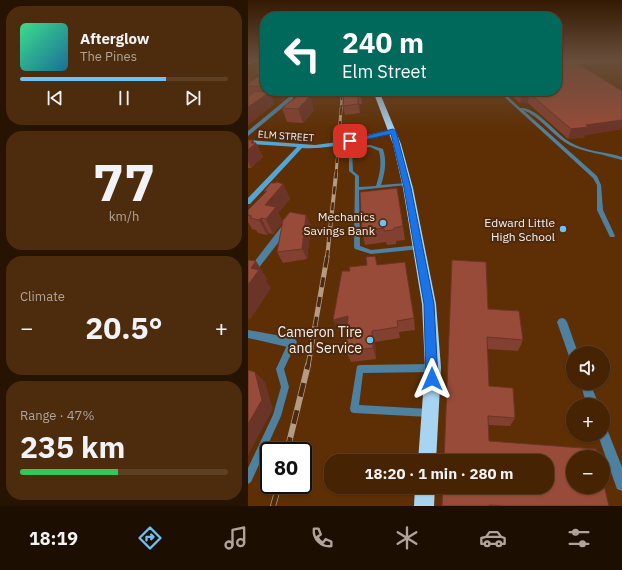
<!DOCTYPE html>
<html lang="en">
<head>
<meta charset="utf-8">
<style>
	body { margin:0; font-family:"IBM Plex Sans",sans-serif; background:#4d2b0d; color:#f1f3f6; height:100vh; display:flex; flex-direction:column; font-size:15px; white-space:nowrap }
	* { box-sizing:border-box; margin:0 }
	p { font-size:13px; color:#b0a49a }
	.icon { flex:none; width:22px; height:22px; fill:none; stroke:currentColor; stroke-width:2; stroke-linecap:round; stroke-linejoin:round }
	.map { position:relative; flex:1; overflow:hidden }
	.side { display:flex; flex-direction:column; gap:6px; padding:6px; background:#261302; width:248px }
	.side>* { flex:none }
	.hud { position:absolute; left:12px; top:12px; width:302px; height:84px; border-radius:16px; box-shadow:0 1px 3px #0004,0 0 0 1px #5e4025; background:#00695c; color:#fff; overflow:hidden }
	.fabs { position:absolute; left:318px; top:346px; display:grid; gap:8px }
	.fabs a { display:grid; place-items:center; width:44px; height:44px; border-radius:50%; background:#462303; box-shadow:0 1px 3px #0004,0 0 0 1px #5e4025; font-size:20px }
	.speed { position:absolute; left:12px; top:442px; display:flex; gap:8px; font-size:20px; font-weight:700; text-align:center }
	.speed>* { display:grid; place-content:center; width:52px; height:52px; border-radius:50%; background:#462303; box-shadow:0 1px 3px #0004,0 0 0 1px #5e4025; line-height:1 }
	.speed .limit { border:2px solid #111; border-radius:6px; background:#fff; color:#111 }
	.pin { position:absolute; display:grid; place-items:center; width:34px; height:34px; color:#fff; margin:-17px; border-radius:8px; box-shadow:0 2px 6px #0006 }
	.me { position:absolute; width:44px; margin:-22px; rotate:0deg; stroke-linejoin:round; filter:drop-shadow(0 0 3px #0008) }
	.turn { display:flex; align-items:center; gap:14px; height:84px; padding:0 16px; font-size:18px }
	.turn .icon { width:52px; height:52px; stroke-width:2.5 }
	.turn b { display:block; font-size:28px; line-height:34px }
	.big { font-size:30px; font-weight:700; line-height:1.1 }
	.side .card { flex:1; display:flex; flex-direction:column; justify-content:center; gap:6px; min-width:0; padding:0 14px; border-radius:16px; background:#4d2b0d }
	.side .dial { align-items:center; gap:0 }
	.dial b { font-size:52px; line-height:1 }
	.song { display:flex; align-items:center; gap:12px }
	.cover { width:48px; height:48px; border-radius:6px; background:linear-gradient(135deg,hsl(150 70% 55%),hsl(200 70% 35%)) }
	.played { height:4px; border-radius:2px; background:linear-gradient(90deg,#6dc2f3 70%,#5e4025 70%) }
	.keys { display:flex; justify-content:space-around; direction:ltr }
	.heat { display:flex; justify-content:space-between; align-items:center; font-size:22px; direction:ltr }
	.charge { height:6px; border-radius:3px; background:linear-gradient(90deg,#34c759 47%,#5e4025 0) }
	.trip { position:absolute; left:76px; top:454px; width:230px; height:40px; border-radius:16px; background:#462303; box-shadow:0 1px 3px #0004,0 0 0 1px #5e4025; font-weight:700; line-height:40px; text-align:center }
	.tab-bar { display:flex; height:64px; justify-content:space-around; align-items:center; background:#1c0e01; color:#b0a49a }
	.tab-bar .icon { width:28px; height:28px }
	.tab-bar .on { color:#6dc2f3 }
	.tab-bar b { font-size:18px; color:#f1f3f6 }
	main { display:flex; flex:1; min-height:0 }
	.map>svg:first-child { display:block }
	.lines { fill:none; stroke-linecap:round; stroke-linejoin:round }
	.lane { fill:#4e819f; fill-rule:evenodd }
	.street { fill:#4e819f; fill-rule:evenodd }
	.secondary { fill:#51a6d5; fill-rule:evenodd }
	.primary { fill:#4fc3ff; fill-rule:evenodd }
	.highway { fill:#a6d4f1; fill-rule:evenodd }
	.rail-far4-casing { stroke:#b49b85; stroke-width:2.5 }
	.rail-far3-casing { stroke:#b49b85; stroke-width:3 }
	.rail-far2-casing { stroke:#b49b85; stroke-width:4 }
	.rail-far1-casing { stroke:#b49b85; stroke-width:5 }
	.rail-casing { stroke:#b49b85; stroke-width:6 }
	.rail-far4 { stroke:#4c290f; stroke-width:1.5; stroke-dasharray:5; stroke-linecap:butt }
	.rail-far3 { stroke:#4c290f; stroke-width:2; stroke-dasharray:6; stroke-linecap:butt }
	.rail-far2 { stroke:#4c290f; stroke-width:2.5; stroke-dasharray:8; stroke-linecap:butt }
	.rail-far1 { stroke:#4c290f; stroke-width:3.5; stroke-dasharray:10; stroke-linecap:butt }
	.rail { stroke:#4c290f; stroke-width:4.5; stroke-dasharray:14; stroke-linecap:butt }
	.wall { fill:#824030 }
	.shaded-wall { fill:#6a3427 }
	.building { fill:#974b38; stroke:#6a3427 }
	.route { fill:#1a73e8; stroke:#114b97 }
	.poi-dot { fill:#6dc2f3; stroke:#4c290f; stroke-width:1.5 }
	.labels { text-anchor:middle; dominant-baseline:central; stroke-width:4; stroke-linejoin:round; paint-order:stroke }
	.far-street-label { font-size:10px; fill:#faf2ed; stroke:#4c290f }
	.poi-label { font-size:12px; fill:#faf2ed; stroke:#4c290f; text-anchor:end }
	.near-poi-label { font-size:14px; fill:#faf2ed; stroke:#4c290f; text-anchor:end }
</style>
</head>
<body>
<main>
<section class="side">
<div class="card">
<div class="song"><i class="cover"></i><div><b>Afterglow</b><p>The Pines</p></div></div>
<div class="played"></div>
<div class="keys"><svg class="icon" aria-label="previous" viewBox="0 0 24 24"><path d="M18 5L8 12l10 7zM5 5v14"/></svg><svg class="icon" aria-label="pause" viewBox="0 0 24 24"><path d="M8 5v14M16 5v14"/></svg><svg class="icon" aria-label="next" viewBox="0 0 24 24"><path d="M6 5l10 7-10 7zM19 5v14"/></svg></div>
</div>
<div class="card dial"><b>77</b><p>km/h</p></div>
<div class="card"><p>Climate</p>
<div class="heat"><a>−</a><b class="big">20.5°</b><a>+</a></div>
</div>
<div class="card"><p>Range · 47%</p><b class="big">235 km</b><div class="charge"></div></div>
</section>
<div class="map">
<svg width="374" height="506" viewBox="0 0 374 506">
	<rect width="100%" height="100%" fill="#5e2f04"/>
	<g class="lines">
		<g class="lane">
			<path d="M322,60H327L334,62L356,60L334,64Z"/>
			<path d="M250,91H254L272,108C287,106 308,133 320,141C336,152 356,151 374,157V160C369,159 364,157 359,156C345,152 331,151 318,143C302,133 293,117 275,110L349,176L353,185L355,210L367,236L366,237H362L349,210V185L345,178Z"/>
			<path d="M101,140L104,141V146L122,145L135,149C139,161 137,173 133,185L159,183L161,184L159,185L111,190L112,246L123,250L171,245L174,247L173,249L123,254L107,249L106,247L107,176L101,171ZM122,147L131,151C134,163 132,174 128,186L111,187V176L105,171L104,149Z"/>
			<path d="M44,340L47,341L48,343L36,369L41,387L33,416L3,482L0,484V468L25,415L33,387L28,369L41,341Z"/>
			<path d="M183,364L186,365L187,368L186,371L183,372L115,373L111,405L181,409L184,410L185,413L184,416L181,417L106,413L103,412L102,409L109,366L112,365Z"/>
		</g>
		<g class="street">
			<path d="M43,91H47L45,99L0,136V131L41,97Z"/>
			<path d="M40,221L44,224L43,226L3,278L0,279V270L37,222Z"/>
			<path d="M314,318L317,319L319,322L330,353H325V358L321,356L309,322L311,319Z"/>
			<path d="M0,330L44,338L48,340L49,343L48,346L44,348L0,338Z"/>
			<path d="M332,383H342L351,405H339Z"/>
			<path d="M355,427L359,429L374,467V491L369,489L350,435H355Z"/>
		</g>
		<path class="secondary" d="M145,129L148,131L147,132C117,139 85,150 54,148L2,204H0V198L49,147L0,144V140L67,145L90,142Z"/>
		<path class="primary" d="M5,60H11L0,65V62Z"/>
		<g class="highway">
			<path d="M125,91H131L153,144L165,188L188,304L193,368L188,461H170L177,368L174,304L155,188L145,144Z"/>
			<path d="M167,487H187L186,506H166Z"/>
		</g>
		<defs>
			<path id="rail-far4" d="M93,110L94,91"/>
			<path id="rail-far3" d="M88,175L93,109"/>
			<path id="rail-far2" d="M79,258L88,174"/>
			<path id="rail-far1" d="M60,366L79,257"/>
			<g id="rail">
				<path d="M39,451L60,365"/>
				<path d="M25,506L31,485"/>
			</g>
		</defs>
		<use href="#rail-far4" class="rail-far4-casing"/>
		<use href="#rail-far3" class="rail-far3-casing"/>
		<use href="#rail-far2" class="rail-far2-casing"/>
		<use href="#rail-far1" class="rail-far1-casing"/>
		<use href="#rail" class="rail-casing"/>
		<use href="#rail-far4" class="rail-far4"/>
		<use href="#rail-far3" class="rail-far3"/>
		<use href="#rail-far2" class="rail-far2"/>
		<use href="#rail-far1" class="rail-far1"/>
		<use href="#rail" class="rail"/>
	</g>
	<g class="wall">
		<path d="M17,67V91H29L23,95L26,104L0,125V76L3,81L11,76L8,70Z"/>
		<path d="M96,91H113L114,104H111L112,113L97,115L95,106Z"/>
		<path d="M265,91H374V129L337,135V137L320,139L280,103H272L264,96Z"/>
		<path d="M34,108L66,110L55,123L39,122Z"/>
		<path d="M0,140H5L6,143H8L15,157L3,168H0Z"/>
		<path d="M35,184L42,199L30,213L35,222L25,234L21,233L19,235L10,233L8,230L4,229L0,222V210L17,193L16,191Z"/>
		<path d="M58,215L63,226L59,259L35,263L29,252Z"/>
		<path d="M155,226L157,240L148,241V244L139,245L138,242L117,245L114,231Z"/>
		<path d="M204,260L238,262L240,309L271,311L275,340L270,351L239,349L241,386L265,388L267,418L262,426L241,425V441L348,449L350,457H325V487H355V481L361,506H194V487H299V461H196Z"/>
		<path d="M129,265L166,318L167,330L151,332L152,338L127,342L128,359L103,362L98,351L100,329L90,331L102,271Z"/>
	</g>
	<g class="shaded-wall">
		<path d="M0,77H1L5,86H0Z"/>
		<path d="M18,91H29L23,95L26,104L0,125V107L19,94Z"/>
		<path d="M112,91H113L114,104L112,95Z"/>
		<path d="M281,93L280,103H272L274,94Z"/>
		<path d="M62,96L66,110L55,123L50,109Z"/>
		<path d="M110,96L111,104L112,113L110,104Z"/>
		<path d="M374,120V129L337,135V137L320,139L323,129L338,125Z"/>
		<path d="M5,140L7,144L8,143L15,157L3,168L0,161V150L3,143Z"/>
		<path d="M35,184L42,199L30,213L35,222L25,234L18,219L17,205Z"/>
		<path d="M58,215L63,226L59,259L54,249Z"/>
		<path d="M13,218L21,233L19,235L11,220Z"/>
		<path d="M8,261L20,280L18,281L23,288L2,320L0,318V285L3,268Z"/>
		<path d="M100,316L105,328L90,331L85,320Z"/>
		<path d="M124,331L127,342L128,359L125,348Z"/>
		<path d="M7,372L17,382L25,409L0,455V424Z"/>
	</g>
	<g class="building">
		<path d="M309,60H324L374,91V120L338,125L340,127L323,129L281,93L274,94L270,91H309Z"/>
		<path d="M11,67H17V87L0,86V83L15,74L13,70H8Z"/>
		<path d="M7,91L22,92L0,107V96Z"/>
		<path d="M96,91H112V95L110,96V104L95,106Z"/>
		<path d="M51,95L62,96L50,109L34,108Z"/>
		<path d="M0,140H5L3,143H8L0,150Z"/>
		<path d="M29,182L35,184L17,205L28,207L18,219L13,218L11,220L2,218L4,216L0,215V210L19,191H16L23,183H27Z"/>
		<path d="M149,188L155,226L146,228V230L136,231V228L114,231L112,192Z"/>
		<path d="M42,212L58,215L54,249L29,252L35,220Z"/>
		<path d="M127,256L129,265L157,262L166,318L149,321L150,327L124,331L125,348L98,351L100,316L85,320L94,271H102L101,267L119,265L118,257Z"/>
		<path d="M0,260L8,261L3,268L11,270L0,285Z"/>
		<path d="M204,260L238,262L240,309L271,311L275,340L239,337L241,386L265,388L267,418L240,416L241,441L348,449L350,457H325V487H355V481L361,506H256L241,505V506H194L195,487H299V461H196Z"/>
		<path d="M0,370L7,372L14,400L0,424Z"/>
	</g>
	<linearGradient id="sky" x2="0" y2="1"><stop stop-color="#341a02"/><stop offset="0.46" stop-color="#684d3a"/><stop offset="1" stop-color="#684d3a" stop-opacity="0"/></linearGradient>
	<rect width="374" height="131" fill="url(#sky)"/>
	<path class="route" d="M145,129L148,131L163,188L186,304L190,379L189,383L184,385L180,383L178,379L176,304L156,188L143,134L102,143L99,141Z"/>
	<g class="poi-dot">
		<circle cx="135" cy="223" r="4"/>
		<circle cx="315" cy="229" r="4"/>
		<circle cx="122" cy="340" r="4"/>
	</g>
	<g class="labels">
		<g class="far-street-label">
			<text transform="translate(38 136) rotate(4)">ELM STREET</text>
		</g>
		<g class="poi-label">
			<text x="127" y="216">Mechanics<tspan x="127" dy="14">Savings Bank</tspan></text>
			<text x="307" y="222">Edward Little<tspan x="307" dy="14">High School</tspan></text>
		</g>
		<g class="near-poi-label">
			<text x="114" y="332">Cameron Tire<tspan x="114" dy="16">and Service</tspan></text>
		</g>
	</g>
</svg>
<div class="fabs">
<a><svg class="icon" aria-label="sound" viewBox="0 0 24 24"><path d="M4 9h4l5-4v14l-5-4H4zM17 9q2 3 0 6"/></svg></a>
<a>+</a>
<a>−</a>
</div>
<div class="speed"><div class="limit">80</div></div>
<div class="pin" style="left:102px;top:141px;background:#d93025"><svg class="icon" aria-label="arrive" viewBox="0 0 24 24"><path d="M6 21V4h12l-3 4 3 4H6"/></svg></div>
<svg class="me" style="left:184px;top:379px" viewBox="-20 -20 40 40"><path d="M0-17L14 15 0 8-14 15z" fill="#1a73e8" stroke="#fff" stroke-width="4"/></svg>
<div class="trip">18:20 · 1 min · 280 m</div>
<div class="hud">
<div class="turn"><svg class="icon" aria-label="left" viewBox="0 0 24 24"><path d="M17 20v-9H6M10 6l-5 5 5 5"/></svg><div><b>240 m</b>Elm Street</div></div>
</div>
</div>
</main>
<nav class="tab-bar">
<b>18:19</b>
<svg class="icon on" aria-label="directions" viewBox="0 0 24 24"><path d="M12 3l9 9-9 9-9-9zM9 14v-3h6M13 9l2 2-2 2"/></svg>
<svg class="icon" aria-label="music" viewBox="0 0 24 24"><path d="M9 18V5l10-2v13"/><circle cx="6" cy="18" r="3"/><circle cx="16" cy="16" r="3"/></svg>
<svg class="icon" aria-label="phone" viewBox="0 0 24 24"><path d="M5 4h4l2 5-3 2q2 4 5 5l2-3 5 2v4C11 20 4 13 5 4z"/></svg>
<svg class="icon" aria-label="climate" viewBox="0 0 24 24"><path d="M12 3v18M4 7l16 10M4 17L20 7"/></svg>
<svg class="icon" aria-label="car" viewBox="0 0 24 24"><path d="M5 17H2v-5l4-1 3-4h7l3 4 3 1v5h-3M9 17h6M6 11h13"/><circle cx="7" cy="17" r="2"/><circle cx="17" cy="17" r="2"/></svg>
<svg class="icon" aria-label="filters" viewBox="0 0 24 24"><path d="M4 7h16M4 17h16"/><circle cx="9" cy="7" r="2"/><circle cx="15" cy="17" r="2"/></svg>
</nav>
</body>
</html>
